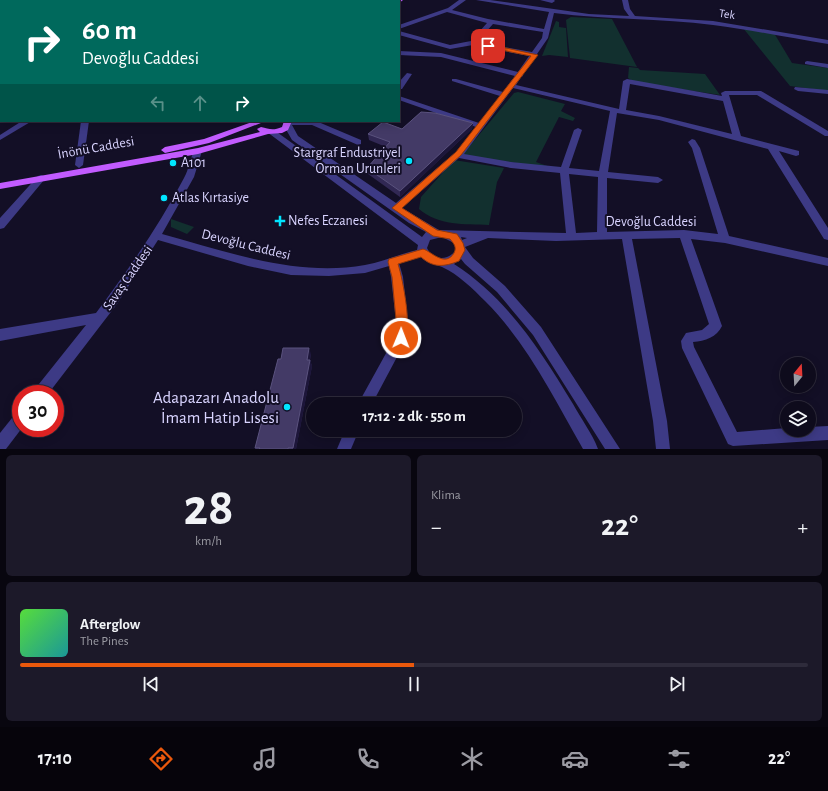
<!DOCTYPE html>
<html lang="tr">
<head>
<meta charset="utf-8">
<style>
	body { margin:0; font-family:"Alegreya Sans",sans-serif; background:#1c1929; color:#f1f3f6; height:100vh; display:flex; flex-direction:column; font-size:15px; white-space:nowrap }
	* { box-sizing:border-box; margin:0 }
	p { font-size:13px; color:#9b9ba3 }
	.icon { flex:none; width:22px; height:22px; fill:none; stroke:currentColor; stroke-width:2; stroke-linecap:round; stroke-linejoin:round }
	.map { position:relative; height:449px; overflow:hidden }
	.sheet { display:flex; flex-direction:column; gap:6px; padding:6px; background:#08060f; flex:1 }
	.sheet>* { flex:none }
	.hud { position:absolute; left:0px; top:0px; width:400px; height:122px; box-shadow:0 2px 10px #0003,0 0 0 1px #2e2b3b; background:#00695c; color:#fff; overflow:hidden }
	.needle { width:26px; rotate:18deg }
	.tools { position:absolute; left:780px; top:357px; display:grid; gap:8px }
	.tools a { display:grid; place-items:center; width:36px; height:36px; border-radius:50%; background:#0e0b1c; box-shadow:0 2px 10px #0003,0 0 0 1px #2e2b3b; font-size:20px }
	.speed { position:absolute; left:12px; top:385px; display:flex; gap:8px; font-size:20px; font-weight:700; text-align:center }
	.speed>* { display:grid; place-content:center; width:52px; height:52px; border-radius:50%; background:#0e0b1c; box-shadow:0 2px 10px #0003,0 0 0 1px #2e2b3b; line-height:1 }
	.speed .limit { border:6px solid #d22; background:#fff; color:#111 }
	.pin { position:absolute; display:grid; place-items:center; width:34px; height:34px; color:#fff; margin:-17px; border-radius:8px; box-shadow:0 2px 6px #0006 }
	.me { position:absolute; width:44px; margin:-22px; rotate:1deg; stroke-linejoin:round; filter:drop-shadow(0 0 3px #0008) }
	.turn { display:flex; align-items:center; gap:14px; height:84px; padding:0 16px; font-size:18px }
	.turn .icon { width:52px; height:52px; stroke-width:2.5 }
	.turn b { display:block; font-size:28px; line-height:34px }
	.lanes { display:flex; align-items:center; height:38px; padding:0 16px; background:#0003; justify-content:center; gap:20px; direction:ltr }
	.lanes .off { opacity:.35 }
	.big { font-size:30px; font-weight:600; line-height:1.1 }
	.sheet .card { flex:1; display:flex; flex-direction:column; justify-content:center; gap:6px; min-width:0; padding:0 14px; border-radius:6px; background:#1c1929 }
	.sheet .dial { align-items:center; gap:0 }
	.dial b { font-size:52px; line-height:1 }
	.song { display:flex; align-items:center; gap:12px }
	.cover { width:48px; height:48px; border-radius:6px; background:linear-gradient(135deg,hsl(110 70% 55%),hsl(180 70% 35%)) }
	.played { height:4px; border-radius:2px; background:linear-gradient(90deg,#ea580c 50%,#2e2b3b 50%) }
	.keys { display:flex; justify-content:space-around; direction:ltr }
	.heat { display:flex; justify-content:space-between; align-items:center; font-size:22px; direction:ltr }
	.sheet .tiles { flex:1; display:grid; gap:6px; grid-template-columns:1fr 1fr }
	.card:last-child { grid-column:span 2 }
	.trip { position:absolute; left:306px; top:397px; width:216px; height:40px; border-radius:20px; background:#0e0b1c; box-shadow:0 2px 10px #0003,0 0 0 1px #2e2b3b; font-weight:600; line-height:40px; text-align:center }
	.tab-bar { display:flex; height:64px; justify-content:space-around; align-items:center; background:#06040b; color:#9b9ba3 }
	.tab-bar .icon { width:28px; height:28px }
	.tab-bar .current { color:#ea580c }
	.tab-bar b { font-size:18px; color:#f1f3f6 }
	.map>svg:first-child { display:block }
	.green { fill:#12302f }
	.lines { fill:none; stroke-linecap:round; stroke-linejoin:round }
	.minor { fill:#3d3a85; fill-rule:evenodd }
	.major { fill:#c25bff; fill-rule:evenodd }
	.wall { fill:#312854 }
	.shaded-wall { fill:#1d163a }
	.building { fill:#433a66; stroke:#5a527e }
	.route { fill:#ea580c; stroke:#983908 }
	.poi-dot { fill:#00e5ff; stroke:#130f26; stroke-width:1.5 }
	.labels { text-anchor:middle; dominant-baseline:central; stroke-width:4; stroke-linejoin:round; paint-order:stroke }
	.far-street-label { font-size:12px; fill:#d9d4ff; stroke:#130f26 }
	.street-label { font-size:14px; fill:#d9d4ff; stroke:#130f26 }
	.poi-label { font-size:14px; fill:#d9d4ff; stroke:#130f26; text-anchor:start }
	.near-poi-label { font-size:17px; fill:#d9d4ff; stroke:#130f26; text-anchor:end }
</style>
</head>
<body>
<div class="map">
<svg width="828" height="449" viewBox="0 0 828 449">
	<rect width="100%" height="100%" fill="#130f26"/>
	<g class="green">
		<path d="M571,17L612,19L637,67L570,58L566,20Z"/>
		<path d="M556,21L559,22V27L566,28L568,57L549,55L542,56Z"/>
		<path d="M743,28L774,33L792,63L828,68V91L790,86Z"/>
		<path d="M629,67L638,68L640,70L705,74L720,95L634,82L628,78Z"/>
		<path d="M518,92L565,104L561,111L575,118L573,121L559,117L536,162L553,168L466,156L463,154L514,93Z"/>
		<path d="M454,160L504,168L497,182L489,225C464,224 439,226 419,209L421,197Z"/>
		<path d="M171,219L194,227L187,234L171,227Z"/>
	</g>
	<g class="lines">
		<g class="minor">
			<path d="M14,0H21L13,1Z"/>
			<path d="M68,0H75L67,1Z"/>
			<path d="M92,0H99L91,1Z"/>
			<path d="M348,0H354L355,1H349Z"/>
			<path d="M459,0H466L452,10L488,19L544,29L549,12L476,0H490L589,14L629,16L624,9L622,0H628L630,9L635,16L713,21L828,40V44C790,38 752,30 713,25C660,18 607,20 554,13L548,38L537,54V56L535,57L523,74V76L521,77L516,85L619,109L623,81L627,79L722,96L721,93L725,91H761L828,131V136H825L757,95H729L741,136L799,151V155L796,156L779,151L828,228V240L824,239L768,149L659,120L617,113L608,172L658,177L663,180L658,183L607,178V232L684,230L718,234L692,148L688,142L692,139L695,140L700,148L729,236L828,258V266L725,243L691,239L722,326C717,337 705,341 693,342L694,347L737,432L787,428V430H809V427L828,426V440L733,446L728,444L682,348L681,341L686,333L702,330L709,324L680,238L632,239L667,421L670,449H656L653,421L622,239L556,241L488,238L465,247L473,258L505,286L541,327L620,449H605L533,335L497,292L465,264L461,259L454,264C507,298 541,351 573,404C581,419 592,433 598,449H583C554,398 527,343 485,301C473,289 458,274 442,267C434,264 427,264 421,257L399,263L403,277L409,330L405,342L372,404H358L395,337L397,330L391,277L389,266L365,273L329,276L291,275L248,266L158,240L117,304L48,394H33L35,389L86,325L0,341V329L96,313C128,270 159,226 184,178C189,169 190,158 195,149H201L202,151L194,177L162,234C228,252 296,277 365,265C382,262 400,254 417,250L418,245L267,132L268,130H274L422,237L426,232L409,223L292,140L284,126V123L286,121H316L361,140V144L358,145L312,125H292L298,136L396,203L456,152L476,127L399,100V96L479,123L500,96L452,81V79H456L503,92L515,76L441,57L399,55V51L441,53L518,72L529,56L473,45L450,49L399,35V31L450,45L471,41L487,23L447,12L399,29V25L448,8ZM493,24L543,32L542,38L532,52L477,42ZM630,84L723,101L732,134L659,116L626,110ZM513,88L610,111L599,171L569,168L582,130L578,128L574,130L561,167L511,162L464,154ZM459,158L511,168L560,173L566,233L439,230L402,208ZM569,174L598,177L597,232L576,233ZM442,237L454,243L456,250C448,261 433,261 427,248L430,240ZM461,237L467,238L462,240Z"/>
			<path d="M540,0H554L555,1L552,3Z"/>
			<path d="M1,5V9L0,10V6Z"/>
			<rect x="0" y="35" width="1" height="4"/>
			<path d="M0,53H1L0,58Z"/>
			<path d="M807,61L828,64V68L805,64V62Z"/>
			<path d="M407,73L412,74L402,89H399V82Z"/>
			<path d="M795,87L828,90V94L798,91L794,89Z"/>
			<rect x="0" y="92" width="1" height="4"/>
			<path d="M22,121H32L0,140V135Z"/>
			<path d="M81,121H89L83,165L79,168L75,165Z"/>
			<path d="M41,175L44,176L46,178L44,180L4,228L0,229V218L38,176Z"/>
			<path d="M21,411L22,428L6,449H0V433L16,413Z"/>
			<path d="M345,430H359L351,449H337Z"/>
		</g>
		<g class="major">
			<path d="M389,0H395L388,1Z"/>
			<path d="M397,0H403L399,3Z"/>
			<path d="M255,121H266L209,143L165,153L161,150L165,147L204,139Z"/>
			<path d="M284,121H292L288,130L282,133L268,134L198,154L0,189V183L198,148L260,132L257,129L261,127C269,129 273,131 282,127Z"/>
		</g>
	</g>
	<g class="wall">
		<path d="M473,123L472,129L400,197L368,174L367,168L386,147L369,140L368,134L402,129Z"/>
		<path d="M311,354L310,360L312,366L296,449H256L255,448L281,359Z"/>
	</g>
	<g class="shaded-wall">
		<path d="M473,123L472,129L400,197V191Z"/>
		<path d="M309,348L311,354L309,366L307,360Z"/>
		<path d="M310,360L312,366L296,449H293V448Z"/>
	</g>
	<g class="building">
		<path d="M421,112L435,113L473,123L400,191L367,168L390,142L368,134L383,122L402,129Z"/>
		<path d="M283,348H309L307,360H310L293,448H288V449H259L260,448H255L278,359H281Z"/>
	</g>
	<path class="route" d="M488,44L538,55L461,155L402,208L437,230L457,234L463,243L465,250L459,261C444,267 433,268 421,257L398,264C403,280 412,327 405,342L401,343L397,342L396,338L397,330L392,277L388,262L389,259L423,249C431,251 445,268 454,253C457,247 454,244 450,239L433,236L392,208L456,152L531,56L486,47Z"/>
	<g class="poi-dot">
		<circle cx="409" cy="161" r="4"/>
		<circle cx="173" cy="163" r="4"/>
		<circle cx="164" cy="198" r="4"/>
		<path d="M278 215h4v4h4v4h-4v4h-4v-4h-4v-4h4z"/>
		<circle cx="287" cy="407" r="4"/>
	</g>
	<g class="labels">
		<g class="far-street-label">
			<text transform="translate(727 14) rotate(8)">Tek</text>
		</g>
		<g class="street-label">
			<text transform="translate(96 148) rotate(-10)">İnönü Caddesi</text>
			<text x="651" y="222">Devoğlu Caddesi</text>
			<text transform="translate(246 245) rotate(14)">Devoğlu Caddesi</text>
			<text transform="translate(128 278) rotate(-55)">Savaş Caddesi</text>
		</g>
		<g class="poi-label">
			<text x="401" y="153" text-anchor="end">Stargraf Endustriyel<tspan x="401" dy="16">Orman Urunleri</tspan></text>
			<text x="181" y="163">A101</text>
			<text x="172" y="198">Atlas Kırtasiye</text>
			<text x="288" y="221">Nefes Eczanesi</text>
		</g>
		<g class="near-poi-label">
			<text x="279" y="397">Adapazarı Anadolu<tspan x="279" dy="20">İmam Hatip Lisesi</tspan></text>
		</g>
	</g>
</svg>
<div class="tools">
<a><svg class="needle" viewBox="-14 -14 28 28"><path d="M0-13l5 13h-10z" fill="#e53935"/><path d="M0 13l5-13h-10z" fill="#9b9ba3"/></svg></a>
<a><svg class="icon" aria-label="layers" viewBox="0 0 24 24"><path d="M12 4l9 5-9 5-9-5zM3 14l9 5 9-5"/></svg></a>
</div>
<div class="speed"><div class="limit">30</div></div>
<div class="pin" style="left:488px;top:46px;background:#d93025"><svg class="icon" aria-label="arrive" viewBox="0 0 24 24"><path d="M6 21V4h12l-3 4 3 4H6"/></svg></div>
<svg class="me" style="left:401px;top:338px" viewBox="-20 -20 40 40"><circle r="17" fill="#ea580c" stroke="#fff" stroke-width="3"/><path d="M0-11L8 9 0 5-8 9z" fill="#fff"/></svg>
<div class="trip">17:12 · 2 dk · 550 m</div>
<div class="hud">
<div class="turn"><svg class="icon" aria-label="right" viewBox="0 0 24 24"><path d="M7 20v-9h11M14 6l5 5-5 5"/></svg><div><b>60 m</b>Devoğlu Caddesi</div></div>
<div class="lanes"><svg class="icon off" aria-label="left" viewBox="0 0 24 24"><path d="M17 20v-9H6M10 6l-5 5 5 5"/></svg><svg class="icon off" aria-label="ahead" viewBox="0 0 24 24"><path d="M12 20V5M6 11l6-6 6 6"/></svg><svg class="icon" aria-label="right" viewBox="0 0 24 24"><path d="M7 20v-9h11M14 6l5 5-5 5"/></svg></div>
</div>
</div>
<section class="sheet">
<div class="tiles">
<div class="card dial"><b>28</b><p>km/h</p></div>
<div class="card"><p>Klima</p>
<div class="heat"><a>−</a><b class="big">22°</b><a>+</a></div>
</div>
<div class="card">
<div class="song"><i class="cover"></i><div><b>Afterglow</b><p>The Pines</p></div></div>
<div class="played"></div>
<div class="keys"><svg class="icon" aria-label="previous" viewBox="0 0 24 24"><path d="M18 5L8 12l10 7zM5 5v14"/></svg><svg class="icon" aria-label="pause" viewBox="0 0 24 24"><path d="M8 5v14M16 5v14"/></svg><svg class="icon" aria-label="next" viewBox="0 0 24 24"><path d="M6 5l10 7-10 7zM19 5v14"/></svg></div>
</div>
</div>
</section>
<nav class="tab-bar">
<b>17:10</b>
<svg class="icon current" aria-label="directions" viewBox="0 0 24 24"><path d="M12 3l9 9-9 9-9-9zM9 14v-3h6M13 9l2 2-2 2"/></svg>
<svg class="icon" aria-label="music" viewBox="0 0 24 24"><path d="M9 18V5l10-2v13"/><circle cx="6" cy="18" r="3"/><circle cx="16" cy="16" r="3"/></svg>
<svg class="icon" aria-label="phone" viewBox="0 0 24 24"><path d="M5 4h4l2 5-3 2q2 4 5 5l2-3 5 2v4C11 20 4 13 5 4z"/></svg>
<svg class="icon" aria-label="climate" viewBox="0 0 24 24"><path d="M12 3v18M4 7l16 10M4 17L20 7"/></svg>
<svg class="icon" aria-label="car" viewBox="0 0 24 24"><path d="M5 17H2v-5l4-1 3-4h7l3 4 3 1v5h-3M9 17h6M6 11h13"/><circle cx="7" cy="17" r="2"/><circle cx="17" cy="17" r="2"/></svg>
<svg class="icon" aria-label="filters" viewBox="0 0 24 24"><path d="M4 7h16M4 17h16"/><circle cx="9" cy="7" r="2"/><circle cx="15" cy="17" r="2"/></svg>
<b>22°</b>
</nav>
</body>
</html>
